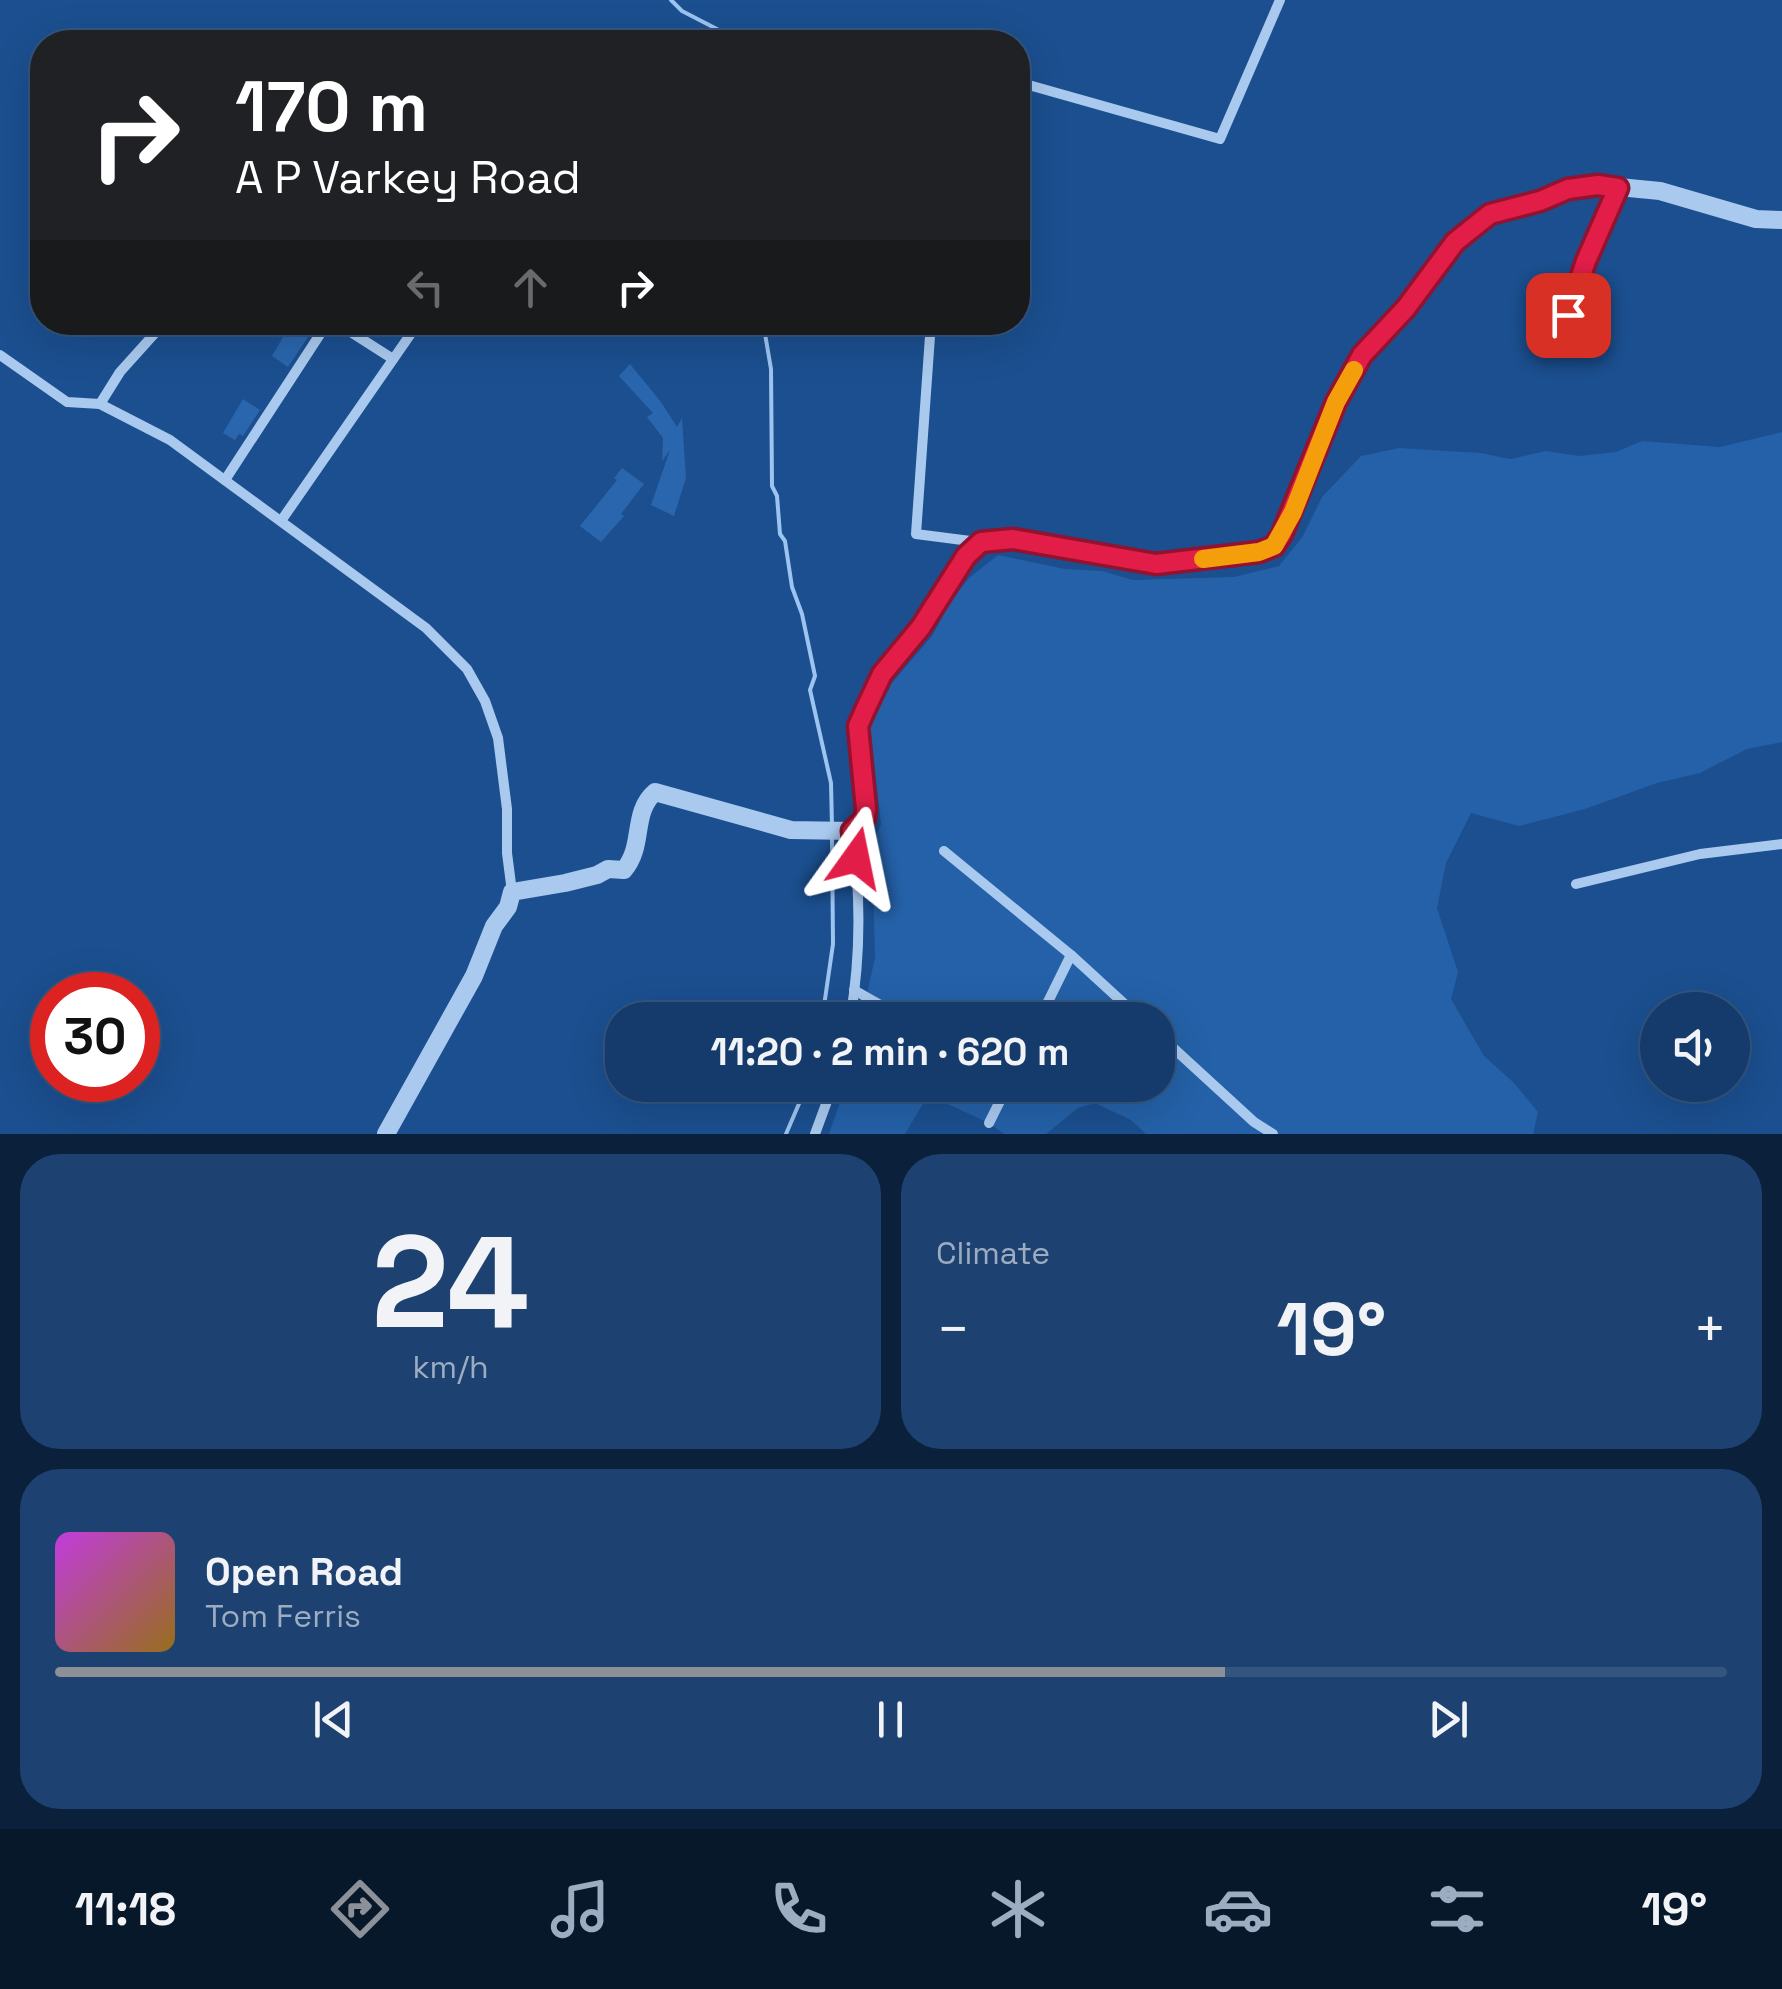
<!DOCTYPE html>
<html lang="en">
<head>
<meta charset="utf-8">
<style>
	body { margin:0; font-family:"Space Grotesk",sans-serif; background:#1d4271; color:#f1f3f6; height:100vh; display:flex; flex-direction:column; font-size:38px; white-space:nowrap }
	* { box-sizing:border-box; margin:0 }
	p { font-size:32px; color:#9dadc1 }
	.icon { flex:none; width:55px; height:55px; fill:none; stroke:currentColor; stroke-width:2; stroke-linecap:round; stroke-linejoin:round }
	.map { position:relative; height:1134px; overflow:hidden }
	.side { display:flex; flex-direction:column; gap:20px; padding:20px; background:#0b203b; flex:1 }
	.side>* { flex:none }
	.banner { position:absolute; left:30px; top:30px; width:1000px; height:305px; border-radius:40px; box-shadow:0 10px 40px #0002,0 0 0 2px #33557e; background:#202124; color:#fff; overflow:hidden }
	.fabs { position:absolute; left:1640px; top:992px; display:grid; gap:20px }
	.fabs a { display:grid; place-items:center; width:110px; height:110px; border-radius:50%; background:#143b6b; box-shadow:0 10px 40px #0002,0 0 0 2px #33557e; font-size:50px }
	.speed { position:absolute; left:30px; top:972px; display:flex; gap:20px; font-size:50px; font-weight:700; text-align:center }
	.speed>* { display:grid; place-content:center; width:130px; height:130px; border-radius:50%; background:#143b6b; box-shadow:0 10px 40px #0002,0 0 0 2px #33557e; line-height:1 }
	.speed .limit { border:15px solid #d22; background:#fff; color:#111 }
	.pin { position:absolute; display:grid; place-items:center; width:85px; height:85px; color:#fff; margin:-42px; border-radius:20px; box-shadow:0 5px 15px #0006 }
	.me { position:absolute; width:110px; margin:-55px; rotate:12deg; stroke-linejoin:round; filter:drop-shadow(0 0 8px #0008) }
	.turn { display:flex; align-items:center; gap:35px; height:210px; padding:0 40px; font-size:45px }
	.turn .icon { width:130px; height:130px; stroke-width:2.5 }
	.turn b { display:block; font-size:70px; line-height:85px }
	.lanes { display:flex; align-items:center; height:95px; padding:0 40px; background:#0003; justify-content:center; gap:50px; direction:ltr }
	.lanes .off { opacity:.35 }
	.big { font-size:75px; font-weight:800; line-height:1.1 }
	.side .widget { flex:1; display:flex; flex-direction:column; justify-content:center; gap:15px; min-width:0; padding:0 35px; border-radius:40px; background:#1d4271 }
	.side .dial { align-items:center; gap:0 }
	.dial b { font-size:130px; line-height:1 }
	.song { display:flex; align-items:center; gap:30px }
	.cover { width:120px; height:120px; border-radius:15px; background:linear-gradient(135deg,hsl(290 70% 55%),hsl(40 70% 35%)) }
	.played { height:10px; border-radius:5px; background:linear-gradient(90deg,#8c9099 70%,#33557e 70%) }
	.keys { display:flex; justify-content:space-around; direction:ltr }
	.heat { display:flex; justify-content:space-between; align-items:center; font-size:55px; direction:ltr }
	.side .tiles { flex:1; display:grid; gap:20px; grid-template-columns:1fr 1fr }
	.widget:last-child { grid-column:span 2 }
	.trip { position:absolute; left:605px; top:1002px; width:570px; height:100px; border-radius:40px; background:#143b6b; box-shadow:0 10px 40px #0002,0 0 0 2px #33557e; font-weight:800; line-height:100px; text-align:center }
	.tab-bar { display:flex; height:160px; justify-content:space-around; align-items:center; background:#08182b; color:#9dadc1 }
	.tab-bar .icon { width:70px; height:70px }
	.tab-bar .active { color:#8c9099 }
	.tab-bar b { font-size:45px; color:#f1f3f6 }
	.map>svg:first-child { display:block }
	.green { fill:#2461a8 }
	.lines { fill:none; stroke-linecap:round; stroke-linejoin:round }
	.stream { stroke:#9cc4f0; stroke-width:4 }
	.building { fill:#2a66ad }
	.service { stroke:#a9c9ee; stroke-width:8 }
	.minor { stroke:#a9c9ee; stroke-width:10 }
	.tertiary { stroke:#a9c9ee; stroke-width:18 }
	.route-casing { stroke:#92132f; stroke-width:25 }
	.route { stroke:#e11d48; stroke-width:18 }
	.slow { stroke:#f59e0b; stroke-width:18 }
</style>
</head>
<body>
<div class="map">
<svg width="1782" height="1134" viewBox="0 0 1782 1134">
	<rect width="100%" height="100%" fill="#1b4f8f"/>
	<path class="green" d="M1782,432V742L1747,749L1700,773L1657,783L1585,809L1519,826L1471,813L1446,863L1437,908L1458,972L1451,999L1484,1056L1514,1083L1538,1112L1533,1134H1146L1131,1120L1095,1103L1078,1108L1046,1134H1004L989,1123L928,1095L905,1134H829L846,1085H1158V1020H861L875,958L872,846L881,824L870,726L892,683L932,636L950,602L969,578L998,555L1065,569L1102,571L1133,580L1234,577L1279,566L1303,536L1322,497L1361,456L1399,448L1481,453L1510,459L1546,451L1579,456L1616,452L1642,441L1720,447Z"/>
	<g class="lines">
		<g class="stream">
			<path d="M671,0L682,11L742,42"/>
			<path d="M763,322L771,369L772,486L777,496L780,534L785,541L792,587L802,614L815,676L810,690L831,783L832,827"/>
			<path d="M822,1020L833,944L832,836"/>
			<path d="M786,1134L807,1085"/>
		</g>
	</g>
	<g class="building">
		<path d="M292,322L310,334L288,367L272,356Z"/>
		<path d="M630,364L661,402L677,427L682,418L686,478L674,516L651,505L670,450L662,461L663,438L647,417L653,413L619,376Z"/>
		<path d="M243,399L260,410L243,436L239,434L235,440L223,433Z"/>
		<path d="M622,468L644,484L621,514L624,516L601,542L580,526L617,480L614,478Z"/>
	</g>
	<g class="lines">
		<g class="service">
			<path d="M823,42L824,36"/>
			<path d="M1569,315L1585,261L1618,189"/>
		</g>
		<g class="minor">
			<path d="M1018,82L1220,139L1280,0"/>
			<path d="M335,322L393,359"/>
			<path d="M931,322L916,534L978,542"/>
			<path d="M0,355L67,402L100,404L170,440L426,628L467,669L485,701L498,738L507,809V853L512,892"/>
			<path d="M100,404L120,372L165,322"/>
			<path d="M225,480L328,322"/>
			<path d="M281,521L419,322"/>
			<path d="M944,851L1071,955L1142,1020"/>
			<path d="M1576,884L1700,854L1782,844"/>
			<path d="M854,990L907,1020"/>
			<path d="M850,1020C861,957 861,895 852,831"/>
			<path d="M1039,1020L1071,955"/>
			<path d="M1158,1034L1254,1122L1273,1134"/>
			<path d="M989,1123L1008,1085"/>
			<path d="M815,1134L833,1085"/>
		</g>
		<path class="tertiary" d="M386,1134L474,976L494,926L508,907L512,892L565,883L597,875L608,869L624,870C645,845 631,813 655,792L791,830L852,831C884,804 851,759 859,723C869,685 898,659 920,629C935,608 959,552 981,542C1001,533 1028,542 1048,546C1083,553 1118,562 1153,563C1188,565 1225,557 1259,552L1274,546L1282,534L1336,401L1362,355L1406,307L1455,241L1490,214L1540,201L1568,189L1598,185L1660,191L1756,219L1782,220"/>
	</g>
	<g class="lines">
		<defs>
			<path id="route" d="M856,858L852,831L865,818L866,809L858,726L865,710L882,674L921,627L966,556L981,542L1013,539L1156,564L1259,552L1274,546L1282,534L1336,402L1362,355L1406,308L1455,242L1490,214L1540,201L1568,189L1598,185L1618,188L1586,261L1568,315"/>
		</defs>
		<use href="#route" class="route-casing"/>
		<use href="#route" class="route"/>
		<path class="slow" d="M1203,559L1259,552L1274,546L1293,512L1336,402L1354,370"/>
	</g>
</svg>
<div class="fabs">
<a><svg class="icon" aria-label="sound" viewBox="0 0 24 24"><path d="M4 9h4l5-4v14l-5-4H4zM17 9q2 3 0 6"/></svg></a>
</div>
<div class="speed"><div class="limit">30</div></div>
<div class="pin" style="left:1568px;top:315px;background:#d93025"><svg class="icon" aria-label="arrive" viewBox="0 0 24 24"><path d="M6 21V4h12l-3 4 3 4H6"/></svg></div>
<svg class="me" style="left:856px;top:858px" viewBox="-20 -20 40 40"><path d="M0-17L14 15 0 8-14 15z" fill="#e11d48" stroke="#fff" stroke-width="4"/></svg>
<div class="trip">11:20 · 2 min · 620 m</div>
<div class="banner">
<div class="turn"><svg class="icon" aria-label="right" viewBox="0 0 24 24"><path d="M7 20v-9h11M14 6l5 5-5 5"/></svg><div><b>170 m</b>A P Varkey Road</div></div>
<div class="lanes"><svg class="icon off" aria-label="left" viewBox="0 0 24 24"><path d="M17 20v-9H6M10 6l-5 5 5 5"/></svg><svg class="icon off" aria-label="ahead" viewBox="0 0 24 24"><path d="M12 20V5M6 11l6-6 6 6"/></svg><svg class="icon" aria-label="right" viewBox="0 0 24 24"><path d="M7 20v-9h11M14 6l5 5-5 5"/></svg></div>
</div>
</div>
<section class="side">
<div class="tiles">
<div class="widget dial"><b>24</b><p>km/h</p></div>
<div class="widget"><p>Climate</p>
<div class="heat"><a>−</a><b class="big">19°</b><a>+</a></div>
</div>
<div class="widget">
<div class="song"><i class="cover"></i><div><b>Open Road</b><p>Tom Ferris</p></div></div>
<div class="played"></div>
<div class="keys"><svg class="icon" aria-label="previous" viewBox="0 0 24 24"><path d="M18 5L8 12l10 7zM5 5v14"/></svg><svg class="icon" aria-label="pause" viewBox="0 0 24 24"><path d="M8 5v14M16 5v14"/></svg><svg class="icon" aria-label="next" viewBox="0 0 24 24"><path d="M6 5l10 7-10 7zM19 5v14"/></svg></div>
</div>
</div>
</section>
<nav class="tab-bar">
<b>11:18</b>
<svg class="icon active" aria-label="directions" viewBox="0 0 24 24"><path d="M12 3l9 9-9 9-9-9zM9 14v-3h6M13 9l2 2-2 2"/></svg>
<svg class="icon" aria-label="music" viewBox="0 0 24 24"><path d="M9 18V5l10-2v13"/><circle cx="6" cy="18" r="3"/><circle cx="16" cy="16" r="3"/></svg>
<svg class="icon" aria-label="phone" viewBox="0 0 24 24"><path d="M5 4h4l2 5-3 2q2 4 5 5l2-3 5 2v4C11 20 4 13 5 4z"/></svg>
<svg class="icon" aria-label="climate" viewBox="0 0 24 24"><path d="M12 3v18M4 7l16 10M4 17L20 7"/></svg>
<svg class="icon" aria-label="car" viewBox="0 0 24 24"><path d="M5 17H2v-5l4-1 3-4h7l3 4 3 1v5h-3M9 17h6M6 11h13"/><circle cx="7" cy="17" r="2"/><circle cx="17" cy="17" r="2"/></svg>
<svg class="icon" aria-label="filters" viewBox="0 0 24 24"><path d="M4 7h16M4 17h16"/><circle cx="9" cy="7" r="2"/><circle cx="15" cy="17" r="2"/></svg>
<b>19°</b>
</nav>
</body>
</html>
